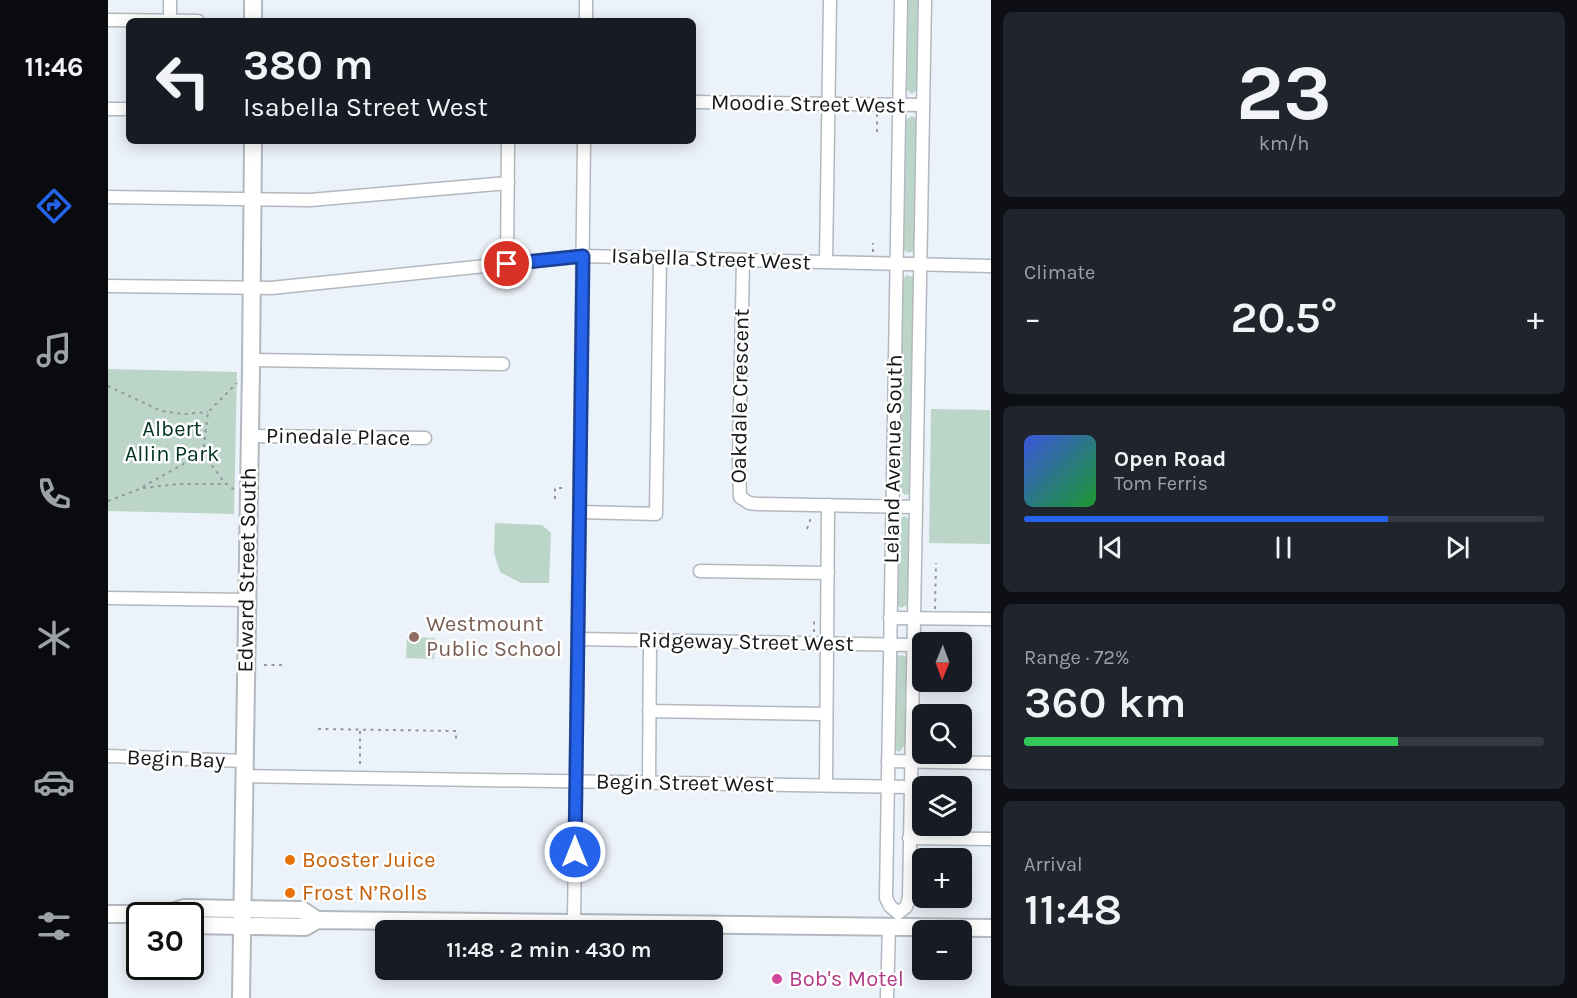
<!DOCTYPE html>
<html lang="en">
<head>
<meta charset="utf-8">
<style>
	body { margin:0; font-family:Karla,sans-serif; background:#20242c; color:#f1f3f6; height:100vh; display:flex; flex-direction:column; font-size:22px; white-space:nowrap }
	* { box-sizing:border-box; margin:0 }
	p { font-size:20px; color:#9ea1a6 }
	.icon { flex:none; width:33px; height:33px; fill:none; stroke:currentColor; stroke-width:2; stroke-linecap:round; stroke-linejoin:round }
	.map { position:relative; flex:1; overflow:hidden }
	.panel { display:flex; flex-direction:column; gap:12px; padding:12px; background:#0d0f14; width:586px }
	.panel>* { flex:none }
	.hud { position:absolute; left:18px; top:18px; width:570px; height:126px; border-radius:9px; box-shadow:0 3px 15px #0003; background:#171b24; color:#f1f3f6; overflow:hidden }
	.needle { width:39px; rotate:181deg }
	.controls { position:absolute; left:804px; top:632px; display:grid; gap:12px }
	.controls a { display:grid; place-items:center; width:60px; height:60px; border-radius:9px; background:#171b24; box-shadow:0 3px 15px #0003; font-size:30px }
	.speed { position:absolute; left:18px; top:902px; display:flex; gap:12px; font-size:30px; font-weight:700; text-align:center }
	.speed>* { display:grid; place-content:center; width:78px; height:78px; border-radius:50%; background:#171b24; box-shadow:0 3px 15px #0003; line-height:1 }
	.speed .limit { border:3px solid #111; border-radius:9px; background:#fff; color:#111 }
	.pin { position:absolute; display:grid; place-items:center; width:51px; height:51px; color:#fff; margin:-26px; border:3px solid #fff; border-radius:50%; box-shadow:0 2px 6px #0007 }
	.me { position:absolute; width:66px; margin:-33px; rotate:0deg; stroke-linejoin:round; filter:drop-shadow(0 0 4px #0008) }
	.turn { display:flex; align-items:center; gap:21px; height:126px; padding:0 18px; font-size:27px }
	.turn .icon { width:78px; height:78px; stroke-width:2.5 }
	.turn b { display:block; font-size:42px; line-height:51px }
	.big { font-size:45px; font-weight:600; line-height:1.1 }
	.panel .tile { flex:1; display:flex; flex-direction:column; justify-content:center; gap:9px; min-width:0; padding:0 21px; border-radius:9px; background:#20242c }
	.panel .dial { align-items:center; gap:0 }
	.dial b { font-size:78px; line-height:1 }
	.song { display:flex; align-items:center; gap:18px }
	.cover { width:72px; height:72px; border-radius:9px; background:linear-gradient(135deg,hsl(230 70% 55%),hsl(130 70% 35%)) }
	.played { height:6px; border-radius:3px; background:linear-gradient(90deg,#2563eb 70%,#363941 70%) }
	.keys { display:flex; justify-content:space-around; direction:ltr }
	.heat { display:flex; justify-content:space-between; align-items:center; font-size:33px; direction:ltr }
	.charge { height:9px; border-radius:4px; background:linear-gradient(90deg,#34c759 72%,#363941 0) }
	.trip { position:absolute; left:267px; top:920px; width:348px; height:60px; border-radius:9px; background:#171b24; box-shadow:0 3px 15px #0003; font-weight:600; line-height:60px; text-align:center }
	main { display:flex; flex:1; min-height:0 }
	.tabs { display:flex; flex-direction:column; width:108px; justify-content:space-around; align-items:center; background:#090b0e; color:#9ea1a6 }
	.tabs .icon { width:42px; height:42px }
	.tabs .on { color:#2563eb }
	.tabs b { font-size:27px; color:#f1f3f6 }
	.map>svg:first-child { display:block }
	.green { fill:#bcd5c9 }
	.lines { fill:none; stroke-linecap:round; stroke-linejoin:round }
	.minor-casing { stroke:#b2b8bf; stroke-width:15 }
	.major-casing { stroke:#b2b8bf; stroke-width:20 }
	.path { stroke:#93989d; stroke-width:2; stroke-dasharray:3 4.5; stroke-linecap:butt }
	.minor { stroke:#fff; stroke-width:12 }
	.major { stroke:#fff; stroke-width:16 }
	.route-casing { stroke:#184099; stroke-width:15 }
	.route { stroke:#2563eb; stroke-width:10 }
	.education-dot { fill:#8d6e63; stroke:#fefefe; stroke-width:2 }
	.food-dot { fill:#e8710a; stroke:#fefefe; stroke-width:2 }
	.hotel-dot { fill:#d1479c; stroke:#fefefe; stroke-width:2 }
	.labels { text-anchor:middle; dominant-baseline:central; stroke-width:5; stroke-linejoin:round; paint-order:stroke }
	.street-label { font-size:22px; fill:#141619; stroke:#fefefe }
	.park-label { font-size:22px; fill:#023322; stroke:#fefefe }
	.education-label { font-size:22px; fill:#785e54; stroke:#fefefe; text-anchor:start }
	.food-label { font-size:22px; fill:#c56008; stroke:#fefefe; text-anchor:start }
	.hotel-label { font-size:22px; fill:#b23c85; stroke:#fefefe; text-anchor:start }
</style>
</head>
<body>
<main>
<nav class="tabs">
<b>11:46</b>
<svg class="icon on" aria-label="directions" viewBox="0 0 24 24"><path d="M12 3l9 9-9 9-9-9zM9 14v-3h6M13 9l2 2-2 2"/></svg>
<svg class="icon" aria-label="music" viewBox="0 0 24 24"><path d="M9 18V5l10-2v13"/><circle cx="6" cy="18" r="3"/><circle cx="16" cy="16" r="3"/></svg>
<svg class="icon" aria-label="phone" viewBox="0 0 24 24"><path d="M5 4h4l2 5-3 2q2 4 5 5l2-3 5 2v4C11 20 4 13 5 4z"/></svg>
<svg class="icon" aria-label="climate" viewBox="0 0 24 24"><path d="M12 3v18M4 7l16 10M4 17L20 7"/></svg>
<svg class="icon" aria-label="car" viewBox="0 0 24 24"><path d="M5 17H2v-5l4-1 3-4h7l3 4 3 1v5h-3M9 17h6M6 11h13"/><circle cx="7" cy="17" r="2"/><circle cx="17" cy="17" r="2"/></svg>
<svg class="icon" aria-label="filters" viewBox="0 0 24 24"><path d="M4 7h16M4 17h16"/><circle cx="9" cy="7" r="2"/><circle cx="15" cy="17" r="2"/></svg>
</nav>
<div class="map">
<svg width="883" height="998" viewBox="0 0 883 998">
	<rect width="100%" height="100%" fill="#ecf2f9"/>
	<g class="green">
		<path d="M800,0H811L809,90L804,94L799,90Z"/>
		<path d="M804,116L809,119L810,123L807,250L801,253L796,250V246L798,123L799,119Z"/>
		<path d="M798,275L806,277L803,490L801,494L797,495L792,490L794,282Z"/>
		<path d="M0,369L129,372L126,514L0,511Z"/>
		<path d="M823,409L882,410V544L821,543Z"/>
		<path d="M797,516L800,519L801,598L799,605L793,608L788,604L789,520Z"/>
		<path d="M387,523L434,525L443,533L441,583H413L392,572L386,553Z"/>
		<path d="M299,637L327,638L326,659L298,658Z"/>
		<path d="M791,655L797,656L798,659L797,744L792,752L787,750L785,746L787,659Z"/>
	</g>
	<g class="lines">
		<defs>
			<g id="minor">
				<path d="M0,20L90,21"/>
				<path d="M62,20V0"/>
				<path d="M478,21V0"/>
				<path d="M585,102L815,105"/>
				<path d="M0,109H21"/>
				<path d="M0,197L202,200L400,183"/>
				<path d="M635,260L631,463L632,497L641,503L650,504L808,507"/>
				<path d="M718,262L722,0"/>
				<path d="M399,264L400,141"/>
				<path d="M0,286L163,288L475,256L883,266"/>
				<path d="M143,360L395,364"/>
				<path d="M142,436L317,438"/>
				<path d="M472,512L548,514L552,258"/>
				<path d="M592,571L720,573"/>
				<path d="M0,598L138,600"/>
				<path d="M782,618L883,619"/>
				<path d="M470,639L806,645"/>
				<path d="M541,711L718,714"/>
				<path d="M0,756L136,761"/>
				<path d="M780,761L883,763"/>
				<path d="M136,776L802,787"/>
				<path d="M541,783L542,641"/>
				<path d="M718,785L720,505"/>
				<path d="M801,838L883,839"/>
				<path d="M790,913L782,906L778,898L793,0"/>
				<path d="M790,913L798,907L801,898L817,0"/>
				<path d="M466,923L476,141"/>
				<path d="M779,998L781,926"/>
			</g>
			<g id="major">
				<path d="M145,21V0"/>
				<path d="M0,914H59L76,908L194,910L209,920"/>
				<path d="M82,925L197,927L209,920L883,928"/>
				<path d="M133,998L143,368L145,141"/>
			</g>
		</defs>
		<use href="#minor" class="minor-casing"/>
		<use href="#major" class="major-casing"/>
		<g class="path">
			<path d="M769,114V135"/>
			<path d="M765,252V243"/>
			<path d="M0,386L53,411L76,414L100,412"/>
			<path d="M95,453L116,482L128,491"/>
			<path d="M35,488L71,484H119"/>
			<path d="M447,499V488H457"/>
			<path d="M0,501L29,490L95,453L100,412L129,383"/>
			<path d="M699,529L704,515"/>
			<path d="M827,609L828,563"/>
			<path d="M706,632V617"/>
			<path d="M156,665H178"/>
			<path d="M210,729L348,731V739"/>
			<path d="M252,764V730"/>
		</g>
		<use href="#minor" class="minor"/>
		<use href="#major" class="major"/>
	</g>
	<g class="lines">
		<defs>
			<path id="route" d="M399,264L475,256L467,852"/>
		</defs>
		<use href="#route" class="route-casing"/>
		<use href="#route" class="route"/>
	</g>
	<circle class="education-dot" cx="306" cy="637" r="6"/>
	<g class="food-dot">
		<circle cx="182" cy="860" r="6"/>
		<circle cx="182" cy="893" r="6"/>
	</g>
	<circle class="hotel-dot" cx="669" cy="979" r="6"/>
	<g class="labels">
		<g class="street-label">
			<text transform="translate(700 104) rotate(1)">Moodie Street West</text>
			<text transform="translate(603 259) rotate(2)">Isabella Street West</text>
			<text transform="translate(632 396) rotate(-89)">Oakdale Crescent</text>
			<text transform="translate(230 437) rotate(1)">Pinedale Place</text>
			<text transform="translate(785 459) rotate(-89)">Leland Avenue South</text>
			<text transform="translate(139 570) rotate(-89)">Edward Street South</text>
			<text transform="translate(638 642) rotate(1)">Ridgeway Street West</text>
			<text transform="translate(68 759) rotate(2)">Begin Bay</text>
			<text transform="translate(577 783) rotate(1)">Begin Street West</text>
		</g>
		<g class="park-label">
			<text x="64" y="429">Albert<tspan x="64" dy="25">Allin Park</tspan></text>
		</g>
		<g class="education-label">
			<text x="318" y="624">Westmount<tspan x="318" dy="25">Public School</tspan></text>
		</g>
		<g class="food-label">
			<text x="194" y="860">Booster Juice</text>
			<text x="194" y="893">Frost N’Rolls</text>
		</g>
		<g class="hotel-label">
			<text x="681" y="979">Bob's Motel</text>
		</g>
	</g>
</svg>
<div class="controls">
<a><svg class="needle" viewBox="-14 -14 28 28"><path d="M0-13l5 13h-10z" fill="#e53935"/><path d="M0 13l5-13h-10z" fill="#9ea1a6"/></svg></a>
<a><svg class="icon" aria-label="search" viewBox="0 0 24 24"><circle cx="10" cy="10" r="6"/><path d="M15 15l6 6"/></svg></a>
<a><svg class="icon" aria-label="layers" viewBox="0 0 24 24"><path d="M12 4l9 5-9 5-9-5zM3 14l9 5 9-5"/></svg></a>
<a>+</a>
<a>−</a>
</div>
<div class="speed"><div class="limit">30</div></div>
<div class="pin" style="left:399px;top:264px;background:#d93025"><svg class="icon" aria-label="arrive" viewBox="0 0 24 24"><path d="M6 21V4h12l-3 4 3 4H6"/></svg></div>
<svg class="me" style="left:467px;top:852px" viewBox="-20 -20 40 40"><circle r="17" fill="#2563eb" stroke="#fff" stroke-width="3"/><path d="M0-11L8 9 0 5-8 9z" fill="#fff"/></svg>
<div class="trip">11:48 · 2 min · 430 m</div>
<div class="hud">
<div class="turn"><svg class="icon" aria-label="left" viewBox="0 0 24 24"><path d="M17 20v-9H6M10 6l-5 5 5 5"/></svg><div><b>380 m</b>Isabella Street West</div></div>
</div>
</div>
<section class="panel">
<div class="tile dial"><b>23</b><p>km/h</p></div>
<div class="tile"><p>Climate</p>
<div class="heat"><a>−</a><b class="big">20.5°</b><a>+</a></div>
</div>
<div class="tile">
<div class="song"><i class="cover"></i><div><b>Open Road</b><p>Tom Ferris</p></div></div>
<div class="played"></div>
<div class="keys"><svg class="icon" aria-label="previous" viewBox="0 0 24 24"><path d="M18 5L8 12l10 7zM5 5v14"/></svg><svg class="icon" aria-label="pause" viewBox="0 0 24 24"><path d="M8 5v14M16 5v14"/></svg><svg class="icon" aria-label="next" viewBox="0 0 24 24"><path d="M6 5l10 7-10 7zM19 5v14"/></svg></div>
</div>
<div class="tile"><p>Range · 72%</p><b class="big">360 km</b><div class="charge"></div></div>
<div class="tile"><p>Arrival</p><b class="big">11:48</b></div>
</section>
</main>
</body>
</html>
